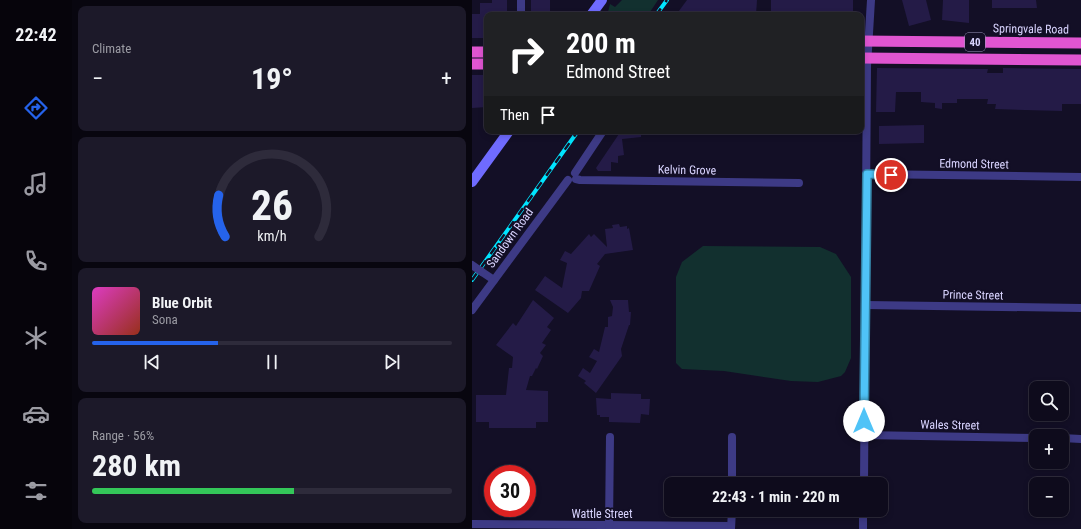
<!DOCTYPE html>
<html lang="en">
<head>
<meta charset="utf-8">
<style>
	body { margin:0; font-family:"Roboto Condensed",sans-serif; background:#1c1929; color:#f1f3f6; height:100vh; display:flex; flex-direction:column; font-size:15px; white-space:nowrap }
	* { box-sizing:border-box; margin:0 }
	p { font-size:13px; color:#9b9ba3 }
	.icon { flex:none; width:22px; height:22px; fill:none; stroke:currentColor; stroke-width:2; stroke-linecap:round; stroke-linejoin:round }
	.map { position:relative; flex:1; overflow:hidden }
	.sheet { display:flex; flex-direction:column; gap:6px; padding:6px; background:#08060f; width:400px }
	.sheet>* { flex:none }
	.banner { position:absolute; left:12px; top:12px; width:380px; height:122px; border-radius:8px; box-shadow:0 2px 6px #0003,0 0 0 1px #2e2b3b; background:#202124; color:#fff; overflow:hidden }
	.tools { position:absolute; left:557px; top:381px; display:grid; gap:8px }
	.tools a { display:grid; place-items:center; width:40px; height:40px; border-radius:8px; background:#0e0b1c; box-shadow:0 2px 6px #0003,0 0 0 1px #2e2b3b; font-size:20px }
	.speed { position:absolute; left:12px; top:465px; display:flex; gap:8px; font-size:20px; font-weight:700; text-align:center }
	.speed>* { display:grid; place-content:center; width:52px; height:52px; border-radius:50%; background:#0e0b1c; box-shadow:0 2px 6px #0003,0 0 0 1px #2e2b3b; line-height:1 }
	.speed .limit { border:6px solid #d22; background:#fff; color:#111 }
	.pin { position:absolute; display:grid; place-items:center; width:34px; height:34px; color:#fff; margin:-17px; border:2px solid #fff; border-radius:50%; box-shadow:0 1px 4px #0007 }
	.me { position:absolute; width:44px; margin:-22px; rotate:0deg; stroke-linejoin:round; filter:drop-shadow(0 0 3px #0008) }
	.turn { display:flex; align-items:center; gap:14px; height:84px; padding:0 16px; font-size:18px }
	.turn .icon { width:52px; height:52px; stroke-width:2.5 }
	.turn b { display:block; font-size:28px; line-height:34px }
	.then { display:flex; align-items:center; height:38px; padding:0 16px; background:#0003; gap:8px; font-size:15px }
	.big { font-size:30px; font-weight:700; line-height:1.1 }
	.sheet .card { flex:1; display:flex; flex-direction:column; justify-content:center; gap:6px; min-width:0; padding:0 14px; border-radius:8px; background:#1c1929 }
	.sheet .dial { align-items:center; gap:0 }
	.dial svg { height:104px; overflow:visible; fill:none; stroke:#2e2b3b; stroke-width:7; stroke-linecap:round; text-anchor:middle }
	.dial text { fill:#f1f3f6; stroke:none }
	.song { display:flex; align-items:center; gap:12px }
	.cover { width:48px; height:48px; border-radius:6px; background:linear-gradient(135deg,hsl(310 70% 55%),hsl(10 70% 35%)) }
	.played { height:4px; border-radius:2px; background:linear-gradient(90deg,#2563eb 35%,#2e2b3b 35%) }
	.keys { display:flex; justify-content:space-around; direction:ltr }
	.heat { display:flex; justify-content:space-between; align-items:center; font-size:22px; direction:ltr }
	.charge { height:6px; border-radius:3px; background:linear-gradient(90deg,#34c759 56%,#2e2b3b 0) }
	.trip { position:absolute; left:192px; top:477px; width:224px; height:40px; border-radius:8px; background:#0e0b1c; box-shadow:0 2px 6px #0003,0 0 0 1px #2e2b3b; font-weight:700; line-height:40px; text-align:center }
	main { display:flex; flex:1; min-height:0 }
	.menu { display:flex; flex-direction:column; width:72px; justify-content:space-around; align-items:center; background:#06040b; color:#9b9ba3 }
	.menu .icon { width:28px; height:28px }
	.menu .on { color:#2563eb }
	.menu b { font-size:18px; color:#f1f3f6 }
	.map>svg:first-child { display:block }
	.green { fill:#12302f }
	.building { fill:#241b47 }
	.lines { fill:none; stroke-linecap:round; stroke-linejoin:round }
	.minor { stroke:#3d3a85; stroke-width:8 }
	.secondary { stroke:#6f6bff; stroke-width:10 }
	.trunk { stroke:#e055d1; stroke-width:11 }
	.rail-casing { stroke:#00e5ff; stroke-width:4 }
	.rail { stroke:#130f26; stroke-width:2.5; stroke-dasharray:8; stroke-linecap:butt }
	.minor-bridge { stroke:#3d3a85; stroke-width:8 }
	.route-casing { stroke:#337fa1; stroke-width:10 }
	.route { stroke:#4fc3f7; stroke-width:7 }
	.labels { text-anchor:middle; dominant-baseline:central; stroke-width:4; stroke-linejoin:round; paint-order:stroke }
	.shield { fill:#130f26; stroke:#9e99be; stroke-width:1 }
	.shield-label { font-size:11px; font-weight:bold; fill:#d9d4ff }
	.street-label { font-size:12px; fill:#d9d4ff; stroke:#130f26 }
</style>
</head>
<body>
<main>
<nav class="menu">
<b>22:42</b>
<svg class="icon on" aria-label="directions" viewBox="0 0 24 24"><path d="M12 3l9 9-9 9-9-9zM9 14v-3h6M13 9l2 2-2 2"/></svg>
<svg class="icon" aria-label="music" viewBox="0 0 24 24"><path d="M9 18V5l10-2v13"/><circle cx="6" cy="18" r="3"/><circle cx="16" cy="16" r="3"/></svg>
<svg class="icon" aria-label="phone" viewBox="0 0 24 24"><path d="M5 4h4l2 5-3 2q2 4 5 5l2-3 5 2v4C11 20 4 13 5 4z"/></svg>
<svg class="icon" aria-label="climate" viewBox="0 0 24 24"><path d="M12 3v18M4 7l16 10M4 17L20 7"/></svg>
<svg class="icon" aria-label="car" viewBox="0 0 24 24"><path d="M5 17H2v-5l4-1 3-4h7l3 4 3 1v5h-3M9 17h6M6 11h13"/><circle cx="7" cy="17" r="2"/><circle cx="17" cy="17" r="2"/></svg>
<svg class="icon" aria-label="filters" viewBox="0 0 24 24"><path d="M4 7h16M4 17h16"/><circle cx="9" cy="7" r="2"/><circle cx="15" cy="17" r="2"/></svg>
</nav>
<section class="sheet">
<div class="card"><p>Climate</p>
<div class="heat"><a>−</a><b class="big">19°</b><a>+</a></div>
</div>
<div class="card dial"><svg viewBox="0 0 100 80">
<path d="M14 69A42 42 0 1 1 86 69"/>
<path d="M14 69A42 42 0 0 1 9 37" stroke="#2563eb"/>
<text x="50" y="56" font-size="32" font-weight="700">26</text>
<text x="50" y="72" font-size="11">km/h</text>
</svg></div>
<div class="card">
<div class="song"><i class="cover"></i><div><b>Blue Orbit</b><p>Sona</p></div></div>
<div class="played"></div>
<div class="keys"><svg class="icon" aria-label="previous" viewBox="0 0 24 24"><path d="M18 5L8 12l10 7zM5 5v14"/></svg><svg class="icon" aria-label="pause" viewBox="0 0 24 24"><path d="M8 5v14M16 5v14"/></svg><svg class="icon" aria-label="next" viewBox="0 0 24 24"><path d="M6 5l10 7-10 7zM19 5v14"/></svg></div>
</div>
<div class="card"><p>Range · 56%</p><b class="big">280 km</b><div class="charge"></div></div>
</section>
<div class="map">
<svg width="609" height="529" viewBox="0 0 609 529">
	<rect width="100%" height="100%" fill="#130f26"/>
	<g class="green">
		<path d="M150,0H186L176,15H140L136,12L138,4L143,7Z"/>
		<path d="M231,246L348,247L364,254L379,277V358L373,372L369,376L346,382L319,381L252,371L210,369L204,363V277L210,262Z"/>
	</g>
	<g class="building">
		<path d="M20,0H35V15H15V38H0V14H8V3H20Z"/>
		<rect x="59" y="0" width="19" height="15"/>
		<path d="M215,0H285L284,15H204Z"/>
		<rect x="299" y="0" width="82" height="15"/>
		<path d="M430,0H454L459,20L437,26Z"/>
		<path d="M471,0H497V23L470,20Z"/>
		<path d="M520,0H564L565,8H520Z"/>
		<path d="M405,68L516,69L515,73H531V68L609,69V104H590V111L553,110L523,109L524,104H515L516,99H485V103H470V109L463,108V103L449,102V92H424L423,112H404Z"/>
		<path d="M0,75H15V107L0,108Z"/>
		<path d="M452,125V143L407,144V126Z"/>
		<path d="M149,131H169V137L150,139L152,155L146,156V163L139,162V171H126L124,168Z"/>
		<path d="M147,224L148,227L155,226V229L157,228L161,250L133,254L125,264L128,266L117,291H110L109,298L96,313L63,290L73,276L90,288L95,263L88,260L93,251L99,254L117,234L119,237L122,234L135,247L133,229L141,228L140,225Z"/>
		<path d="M61,300L82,318L75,327L79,330L70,343L74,345L68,353L71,356L65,369L64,368L60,376H58L54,390L76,391V422H64V428H17V422H4V395H34L37,368H40L41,357L24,345L41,323L44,326Z"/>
		<path d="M138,300H156L157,312H159L158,325H157L149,349L150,356L124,393L112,383L114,381L106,376L111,368L118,373L125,361L117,357L122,349L127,352L133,327H136V317L140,316L141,307Z"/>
		<path d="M139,393L169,394V399H178L177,415L169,414L168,423L137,422V417H128V415H125L124,398L139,399Z"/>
	</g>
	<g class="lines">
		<g class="minor">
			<path d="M49,15V0"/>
			<path d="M103,173L131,131"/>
			<path d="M395,174L609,177"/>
			<path d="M104,179L108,180L327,183"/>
			<path d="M10,272L22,280"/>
			<path d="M393,305L609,308"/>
			<path d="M0,310L96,180"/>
			<path d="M392,435L564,438"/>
			<path d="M590,438L609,439"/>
			<path d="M260,484V437"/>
			<path d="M392,484L395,66L399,0"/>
			<path d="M0,524L259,526"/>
			<path d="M137,526L138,437"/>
			<path d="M259,529L260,510"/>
			<path d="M391,529V510"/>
		</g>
		<g class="secondary">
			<path d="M119,15L130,0"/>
			<path d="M0,182L37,131"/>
		</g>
		<g class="trunk">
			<path d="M389,41L609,43"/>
			<path d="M0,52H15"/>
			<path d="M389,58L609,60"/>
			<path d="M0,64H15"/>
		</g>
		<defs>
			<g id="rail">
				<path d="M184,15L195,0"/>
				<path d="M0,280L106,131"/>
			</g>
		</defs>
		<use href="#rail" class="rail-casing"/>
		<use href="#rail" class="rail"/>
		<path class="minor-bridge" d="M0,265L10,272"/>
	</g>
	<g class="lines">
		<defs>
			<path id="route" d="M392,421L395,174L419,175"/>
		</defs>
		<use href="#route" class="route-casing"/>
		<use href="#route" class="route"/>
	</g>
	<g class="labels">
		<rect class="shield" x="493" y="33" width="20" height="18" rx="3"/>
		<g class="shield-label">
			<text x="503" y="42">40</text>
		</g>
		<g class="street-label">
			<text transform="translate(559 29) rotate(1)">Springvale Road</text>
			<text transform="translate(502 164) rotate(1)">Edmond Street</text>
			<text transform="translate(215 170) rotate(1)">Kelvin Grove</text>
			<text transform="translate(38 238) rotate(-54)">Sandown Road</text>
			<text transform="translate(501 295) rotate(1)">Prince Street</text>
			<text transform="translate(478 425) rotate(1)">Wales Street</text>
			<text x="130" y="514">Wattle Street</text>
		</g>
	</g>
</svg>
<div class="tools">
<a><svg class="icon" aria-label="search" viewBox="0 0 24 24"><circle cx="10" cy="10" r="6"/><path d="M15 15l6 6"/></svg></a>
<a>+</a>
<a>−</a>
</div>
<div class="speed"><div class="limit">30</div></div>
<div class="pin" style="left:419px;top:175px;background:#d93025"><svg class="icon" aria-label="arrive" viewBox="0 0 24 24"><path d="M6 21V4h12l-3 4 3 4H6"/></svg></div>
<svg class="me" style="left:392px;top:421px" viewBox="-20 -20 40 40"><circle r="19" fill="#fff"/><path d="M0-13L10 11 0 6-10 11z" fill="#4fc3f7"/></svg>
<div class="trip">22:43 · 1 min · 220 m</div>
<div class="banner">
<div class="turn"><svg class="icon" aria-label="right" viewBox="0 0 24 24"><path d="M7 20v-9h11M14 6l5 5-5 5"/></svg><div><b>200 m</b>Edmond Street</div></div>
<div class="then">Then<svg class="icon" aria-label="arrive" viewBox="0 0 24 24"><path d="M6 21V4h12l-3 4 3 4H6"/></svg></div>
</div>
</div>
</main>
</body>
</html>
